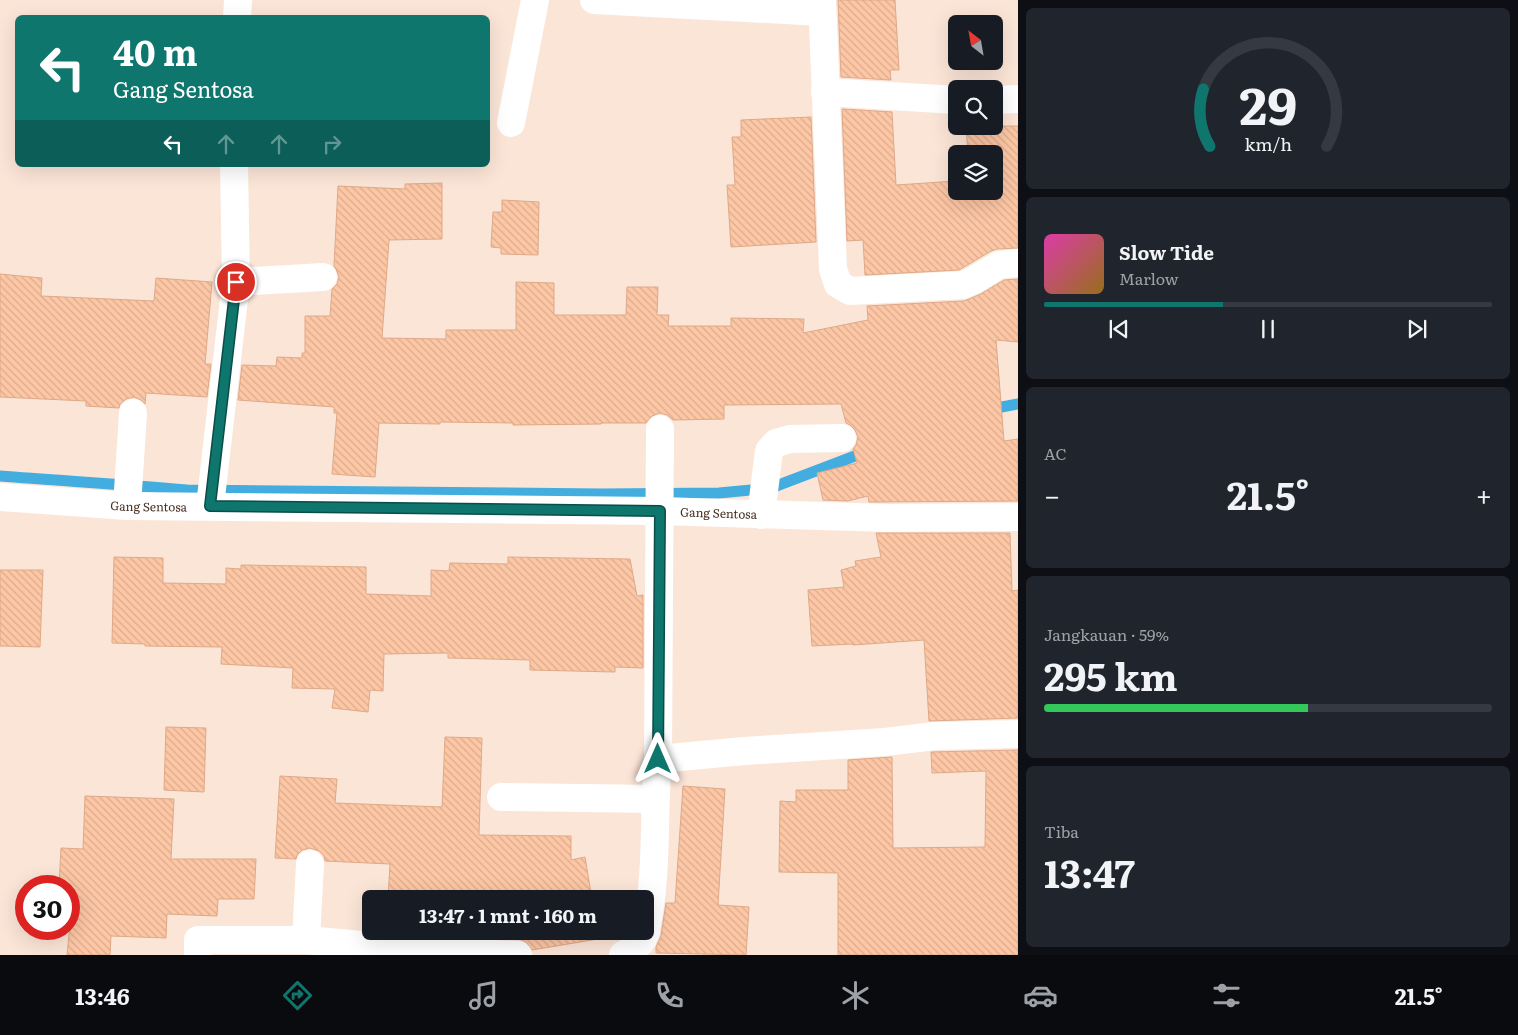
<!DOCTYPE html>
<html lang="id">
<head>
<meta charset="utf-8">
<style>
	body { margin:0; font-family:Literata,serif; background:#20242c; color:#f1f3f6; height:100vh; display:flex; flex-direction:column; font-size:19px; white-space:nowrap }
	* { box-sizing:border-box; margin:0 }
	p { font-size:16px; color:#9ea1a6 }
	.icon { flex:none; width:28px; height:28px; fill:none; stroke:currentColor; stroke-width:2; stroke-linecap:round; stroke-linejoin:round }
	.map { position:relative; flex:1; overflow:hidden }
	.details { display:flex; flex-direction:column; gap:8px; padding:8px; background:#0d0f14; width:500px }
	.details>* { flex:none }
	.banner { position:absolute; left:15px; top:15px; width:475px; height:152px; border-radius:8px; box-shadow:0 5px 20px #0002; background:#0f766e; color:#fff; overflow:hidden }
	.needle { width:32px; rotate:329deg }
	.tools { position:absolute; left:948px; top:15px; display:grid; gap:10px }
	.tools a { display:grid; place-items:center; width:55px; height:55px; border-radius:8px; background:#171b24; box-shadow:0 5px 20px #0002; font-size:25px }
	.speed { position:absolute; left:15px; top:875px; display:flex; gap:10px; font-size:25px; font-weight:700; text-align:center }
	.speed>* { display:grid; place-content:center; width:65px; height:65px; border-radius:50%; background:#171b24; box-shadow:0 5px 20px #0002; line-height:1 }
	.speed .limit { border:8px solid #d22; background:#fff; color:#111 }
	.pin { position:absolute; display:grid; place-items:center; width:42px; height:42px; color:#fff; margin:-21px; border:2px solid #fff; border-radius:50%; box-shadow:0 1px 5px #0007 }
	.me { position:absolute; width:55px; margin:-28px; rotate:0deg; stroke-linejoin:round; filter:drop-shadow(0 0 4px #0008) }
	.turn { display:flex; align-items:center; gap:18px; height:105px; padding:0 15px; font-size:22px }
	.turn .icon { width:65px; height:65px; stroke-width:2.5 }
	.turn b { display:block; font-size:35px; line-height:42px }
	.lanes { display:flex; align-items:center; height:48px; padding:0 15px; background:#0003; justify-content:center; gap:25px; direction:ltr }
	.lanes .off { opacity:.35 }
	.big { font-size:38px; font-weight:700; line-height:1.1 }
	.details .widget { flex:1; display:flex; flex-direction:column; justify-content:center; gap:8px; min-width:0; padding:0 18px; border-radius:8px; background:#20242c }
	.details .dial { align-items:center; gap:0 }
	.dial svg { height:130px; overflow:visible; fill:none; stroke:#363941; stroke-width:7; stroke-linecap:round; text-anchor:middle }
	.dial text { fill:#f1f3f6; stroke:none }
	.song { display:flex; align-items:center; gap:15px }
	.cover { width:60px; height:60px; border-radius:8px; background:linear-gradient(135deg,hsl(320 70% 55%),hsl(40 70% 35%)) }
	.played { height:5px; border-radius:2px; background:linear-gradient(90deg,#0f766e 40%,#363941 40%) }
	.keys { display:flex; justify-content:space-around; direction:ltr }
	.heat { display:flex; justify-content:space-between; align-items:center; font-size:28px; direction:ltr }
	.charge { height:8px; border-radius:4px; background:linear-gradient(90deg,#34c759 59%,#363941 0) }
	.trip { position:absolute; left:362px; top:890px; width:292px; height:50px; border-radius:8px; background:#171b24; box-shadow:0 5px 20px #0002; font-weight:700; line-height:50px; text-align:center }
	.menu { display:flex; height:80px; justify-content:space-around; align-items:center; background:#090b0e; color:#9ea1a6 }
	.menu .icon { width:35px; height:35px }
	.menu .current { color:#0f766e }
	.menu b { font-size:22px; color:#f1f3f6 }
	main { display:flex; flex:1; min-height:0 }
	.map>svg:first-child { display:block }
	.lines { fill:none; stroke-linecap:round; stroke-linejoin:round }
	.stream { stroke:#44ade0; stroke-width:11 }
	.building { fill:url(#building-back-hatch); stroke:#dea989 }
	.minor { stroke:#fff; stroke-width:28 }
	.route-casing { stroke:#0a4d48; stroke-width:12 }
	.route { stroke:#0f766e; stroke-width:9 }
	.labels { text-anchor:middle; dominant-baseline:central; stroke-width:5; stroke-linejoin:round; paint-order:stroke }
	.street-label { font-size:12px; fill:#473124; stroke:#f7f7f7 }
</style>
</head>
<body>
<main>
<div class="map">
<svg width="1018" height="955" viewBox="0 0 1018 955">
	<defs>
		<pattern id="building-back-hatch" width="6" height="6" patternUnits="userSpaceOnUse" patternTransform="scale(1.25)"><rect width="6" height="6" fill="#fdc7a5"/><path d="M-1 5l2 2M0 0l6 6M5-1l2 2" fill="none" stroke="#daab8e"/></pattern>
	</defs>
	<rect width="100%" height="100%" fill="#fbe5d7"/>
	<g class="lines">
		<g class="stream">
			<path d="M986,410L1018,404"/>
			<path d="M0,476C62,481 125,484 187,490L602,494L719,493L771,488L868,451"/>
		</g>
	</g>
	<g class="building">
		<path d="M838,0H895L899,70H890L891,80L841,77Z"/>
		<path d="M842,109L892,112L896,185L956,181V191H994V154H968L966,126H1018V248L997,249L991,251L959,270L865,275L863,240L847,241Z"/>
		<path d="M811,117L816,242L731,247L727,185H735L732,137H741V120Z"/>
		<path d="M442,183V239L389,240L382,338L446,339V330H516V282L554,283V315H626L627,287H658L657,315H669L668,326H731V318L804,319L803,333L868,320L867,306L964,301L981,294L1004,280L1018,279V342L996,340L1004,441L1018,439V501L869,502L868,496L848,501L823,500L817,473L857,463L853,449L856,445L858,437L855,430L850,425L846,423L841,404L724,405V419L673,420L667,415L660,413L652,416L646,423H601V424L513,425V423L440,422V424L379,423L375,477L332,474L337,413H334V407L238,400L242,365L276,366L277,357L302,358V353H305V316H330L332,289L337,284L339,277L336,269L334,266L338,186L405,189V184Z"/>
		<path d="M502,200L539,202L538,255L501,254V248L491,247L493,212H502Z"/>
		<path d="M0,274L42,278L41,296L154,301L156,278L212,282L205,364H211L207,397L146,393L145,404L141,400L134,397L126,399L120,404L119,408L86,406V401L0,397Z"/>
		<path d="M876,533H1010L1012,591L1018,590V718L929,721L924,640L853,645V644L812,646L808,590L844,587L841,570L856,566L855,561L881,557Z"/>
		<path d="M114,557L163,558V583L226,584V568L241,569V565L366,567V594L431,596V570L449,571L450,563L508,564V557L630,559L637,596L643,595V668L615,667V672L530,670V660L448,658V653L384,654L383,691L370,690L368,712L332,708L335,689L292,688L293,668L221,664L222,647L145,646V644L112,643Z"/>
		<path d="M0,570H43L40,647L0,646Z"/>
		<path d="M166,727L206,728L204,792L164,790Z"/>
		<path d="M445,737L482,738L479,835L571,836V860L585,857L592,899H388L390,864L325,861L324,856L319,851L310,848L302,850L297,855L296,859L275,858L280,776L337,779L335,803L442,807Z"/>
		<path d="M1018,750V955H838V873L779,872L780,801L796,802V790H848V760L892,757L893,848L985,847L986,771L932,773L931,752Z"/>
		<path d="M683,786L725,789L718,905L749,907L746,955L656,953V947L661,936L666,903H675Z"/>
		<path d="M85,796L174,799L171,859H256L254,899H218L217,916L167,914L166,938L111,936L110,955H67L72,902L69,901V886H59L61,848L83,849Z"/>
		<path d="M505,931H597L598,939L532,950L526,942L519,939H504Z"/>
	</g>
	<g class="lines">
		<g class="minor">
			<path d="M594,0L822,12"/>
			<path d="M822,0L833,269L838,284L850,291L963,285L974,280L999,265L1018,263"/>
			<path d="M237,18L238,0"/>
			<path d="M825,92L956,100"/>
			<path d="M994,100L1018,99"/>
			<path d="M511,123L535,0"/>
			<path d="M236,282L323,277"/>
			<path id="s1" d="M0,497L127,506L661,511L887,518L1018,517"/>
			<path d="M127,506L133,413"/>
			<path d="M210,506L236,282L234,165"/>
			<path d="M761,515L769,451L776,443L790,439L842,438"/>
			<path d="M658,759L744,751L885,742L935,736L1018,734"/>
			<path d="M501,797L655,799"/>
			<path d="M646,929C658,873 653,815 658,759L660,429"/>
			<path d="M306,940L310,864"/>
			<path d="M198,955V940H306L429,951L518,955"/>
			<path d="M623,955C634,950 643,943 646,931"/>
		</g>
	</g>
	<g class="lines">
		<defs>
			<path id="route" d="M236,282L210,506L660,511L658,759"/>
		</defs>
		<use href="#route" class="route-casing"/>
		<use href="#route" class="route"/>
	</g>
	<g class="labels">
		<g class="street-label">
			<text stroke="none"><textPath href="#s1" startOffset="149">Gang Sentosa</textPath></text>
			<text stroke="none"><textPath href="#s1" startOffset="719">Gang Sentosa</textPath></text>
		</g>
	</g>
</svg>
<div class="tools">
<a><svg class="needle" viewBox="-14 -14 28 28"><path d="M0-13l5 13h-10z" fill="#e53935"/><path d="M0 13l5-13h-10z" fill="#9ea1a6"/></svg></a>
<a><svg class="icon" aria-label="search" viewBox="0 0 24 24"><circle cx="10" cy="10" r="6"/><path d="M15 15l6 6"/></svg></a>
<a><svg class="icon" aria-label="layers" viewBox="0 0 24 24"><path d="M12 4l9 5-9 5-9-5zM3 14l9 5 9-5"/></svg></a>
</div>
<div class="speed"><div class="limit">30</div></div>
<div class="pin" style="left:236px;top:282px;background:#d93025"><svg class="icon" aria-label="arrive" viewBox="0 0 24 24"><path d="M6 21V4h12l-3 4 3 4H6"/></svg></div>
<svg class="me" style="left:658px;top:759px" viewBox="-20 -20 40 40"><path d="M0-17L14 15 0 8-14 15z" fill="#0f766e" stroke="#fff" stroke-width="4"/></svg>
<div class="trip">13:47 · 1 mnt · 160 m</div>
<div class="banner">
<div class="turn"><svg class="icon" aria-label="left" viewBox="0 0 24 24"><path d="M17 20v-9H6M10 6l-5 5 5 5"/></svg><div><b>40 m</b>Gang Sentosa</div></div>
<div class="lanes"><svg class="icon" aria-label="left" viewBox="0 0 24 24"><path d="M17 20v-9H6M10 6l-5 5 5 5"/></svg><svg class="icon off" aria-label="ahead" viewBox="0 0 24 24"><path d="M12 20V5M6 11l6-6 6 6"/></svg><svg class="icon off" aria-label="ahead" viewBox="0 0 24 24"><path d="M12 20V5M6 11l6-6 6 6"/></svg><svg class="icon off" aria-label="right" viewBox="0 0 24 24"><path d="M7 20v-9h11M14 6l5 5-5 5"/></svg></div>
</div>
</div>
<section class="details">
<div class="widget dial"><svg viewBox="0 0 100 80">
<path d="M14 69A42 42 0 1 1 86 69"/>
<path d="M14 69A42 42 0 0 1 10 34" stroke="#0f766e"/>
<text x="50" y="56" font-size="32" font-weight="700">29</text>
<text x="50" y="72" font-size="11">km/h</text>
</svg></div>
<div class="widget">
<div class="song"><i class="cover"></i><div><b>Slow Tide</b><p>Marlow</p></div></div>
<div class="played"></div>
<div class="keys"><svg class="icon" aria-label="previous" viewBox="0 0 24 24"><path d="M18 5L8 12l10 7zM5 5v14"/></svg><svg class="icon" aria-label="pause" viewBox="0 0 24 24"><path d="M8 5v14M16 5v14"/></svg><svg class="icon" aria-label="next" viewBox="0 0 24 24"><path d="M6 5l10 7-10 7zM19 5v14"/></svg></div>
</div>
<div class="widget"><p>AC</p>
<div class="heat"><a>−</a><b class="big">21.5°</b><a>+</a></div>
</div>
<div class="widget"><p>Jangkauan · 59%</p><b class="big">295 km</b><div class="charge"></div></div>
<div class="widget"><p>Tiba</p><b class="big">13:47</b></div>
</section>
</main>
<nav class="menu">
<b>13:46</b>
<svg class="icon current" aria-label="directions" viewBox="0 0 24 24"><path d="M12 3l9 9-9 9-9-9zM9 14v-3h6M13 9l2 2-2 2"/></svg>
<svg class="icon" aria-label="music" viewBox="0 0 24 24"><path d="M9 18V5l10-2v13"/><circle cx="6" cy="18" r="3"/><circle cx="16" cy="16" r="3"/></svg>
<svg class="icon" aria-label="phone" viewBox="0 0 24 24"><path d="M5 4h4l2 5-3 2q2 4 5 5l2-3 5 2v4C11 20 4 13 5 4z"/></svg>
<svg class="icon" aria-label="climate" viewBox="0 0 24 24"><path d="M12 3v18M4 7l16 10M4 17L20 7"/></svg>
<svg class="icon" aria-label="car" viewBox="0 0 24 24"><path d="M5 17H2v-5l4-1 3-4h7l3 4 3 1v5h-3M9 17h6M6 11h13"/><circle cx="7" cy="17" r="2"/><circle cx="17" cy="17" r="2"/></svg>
<svg class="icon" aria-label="filters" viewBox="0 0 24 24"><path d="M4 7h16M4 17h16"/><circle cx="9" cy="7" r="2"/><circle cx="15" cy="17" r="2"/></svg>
<b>21.5°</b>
</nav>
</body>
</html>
